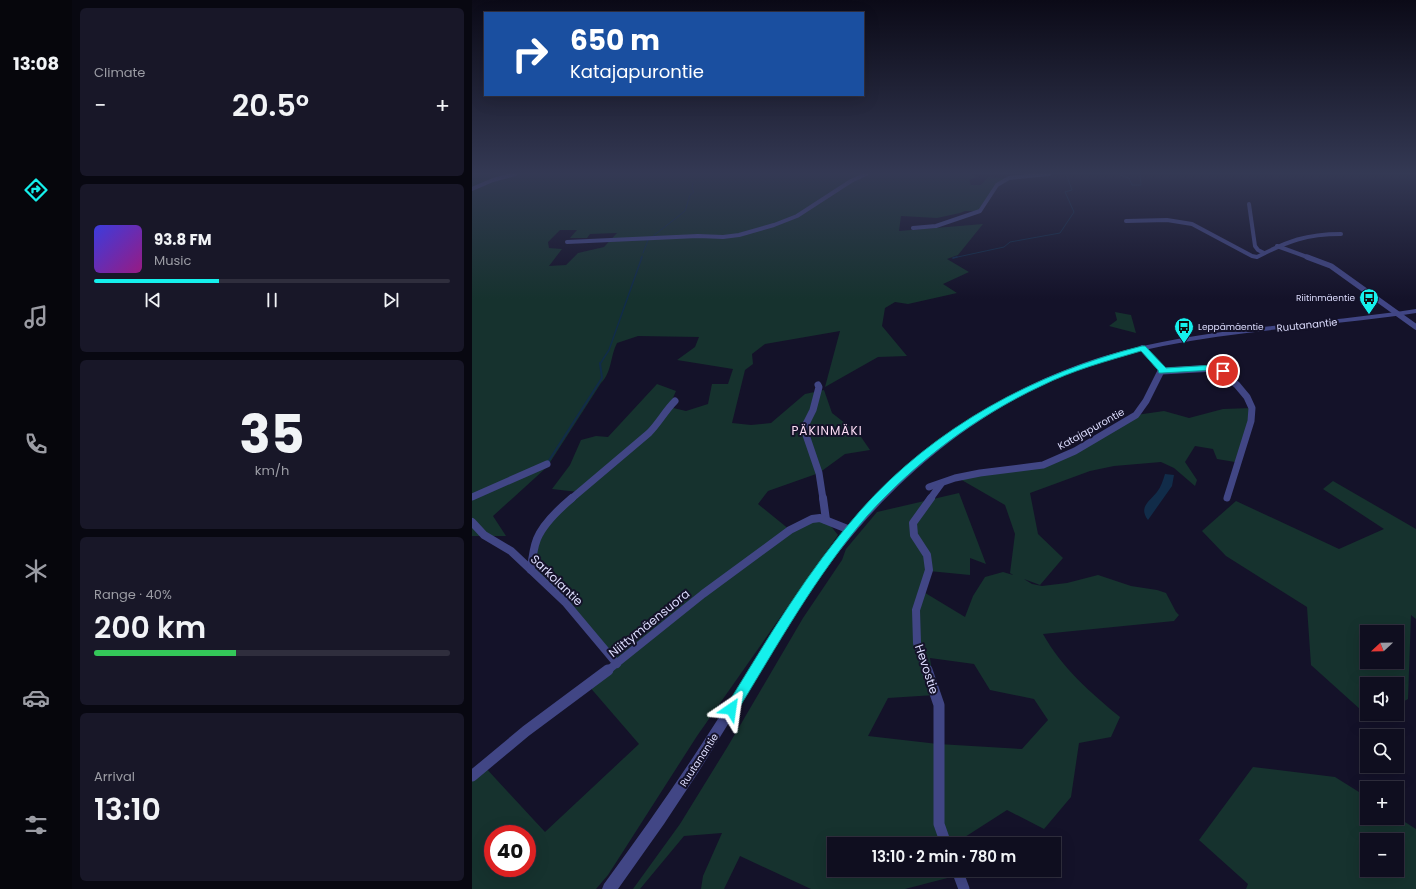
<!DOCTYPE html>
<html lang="en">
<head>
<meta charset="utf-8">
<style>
	body { margin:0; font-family:Poppins,sans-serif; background:#181728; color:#f1f3f6; height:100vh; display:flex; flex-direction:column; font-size:15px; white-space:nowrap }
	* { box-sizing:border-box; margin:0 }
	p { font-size:13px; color:#9b9ca4 }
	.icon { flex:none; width:22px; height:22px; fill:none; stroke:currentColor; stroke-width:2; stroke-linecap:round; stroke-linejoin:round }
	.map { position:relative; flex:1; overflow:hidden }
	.side { display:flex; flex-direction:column; gap:8px; padding:8px; background:#080811; width:400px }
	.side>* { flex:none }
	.banner { position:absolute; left:12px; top:12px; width:380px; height:84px; border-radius:0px; box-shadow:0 4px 16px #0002,0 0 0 1px #2f2e3d; background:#1a4fa0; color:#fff; overflow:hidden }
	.needle { width:26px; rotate:248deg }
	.buttons { position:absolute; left:888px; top:625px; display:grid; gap:8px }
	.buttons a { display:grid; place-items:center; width:44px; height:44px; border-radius:0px; background:#0f0e1f; box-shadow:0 4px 16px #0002,0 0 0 1px #2f2e3d; font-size:20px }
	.speed { position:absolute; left:12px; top:825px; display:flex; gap:8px; font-size:20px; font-weight:700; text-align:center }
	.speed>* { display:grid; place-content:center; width:52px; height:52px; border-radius:50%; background:#0f0e1f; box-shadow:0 4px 16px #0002,0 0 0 1px #2f2e3d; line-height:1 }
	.speed .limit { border:6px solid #d22; background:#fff; color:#111 }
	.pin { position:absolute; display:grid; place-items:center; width:34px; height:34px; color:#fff; margin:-17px; border:2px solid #fff; border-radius:50%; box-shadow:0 1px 4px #0007 }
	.me { position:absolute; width:44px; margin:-22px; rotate:32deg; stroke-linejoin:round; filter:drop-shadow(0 0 3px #0008) }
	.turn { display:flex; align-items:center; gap:14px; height:84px; padding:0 20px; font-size:18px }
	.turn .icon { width:52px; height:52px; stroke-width:2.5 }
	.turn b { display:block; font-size:28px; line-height:34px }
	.big { font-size:30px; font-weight:600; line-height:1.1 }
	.side .widget { flex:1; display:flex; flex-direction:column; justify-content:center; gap:6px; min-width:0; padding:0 14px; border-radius:6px; background:#181728 }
	.side .dial { align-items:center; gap:0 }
	.dial b { font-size:52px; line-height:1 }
	.song { display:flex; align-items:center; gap:12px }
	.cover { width:48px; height:48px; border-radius:6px; background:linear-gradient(135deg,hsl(240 70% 55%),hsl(310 70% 35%)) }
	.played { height:4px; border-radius:2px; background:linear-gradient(90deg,#15f0ec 35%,#2f2e3d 35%) }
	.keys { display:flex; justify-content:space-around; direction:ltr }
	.heat { display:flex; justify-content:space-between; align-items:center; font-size:22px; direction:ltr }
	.charge { height:6px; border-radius:3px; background:linear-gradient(90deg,#34c759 40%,#2f2e3d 0) }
	.trip { position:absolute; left:355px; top:837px; width:234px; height:40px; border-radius:0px; background:#0f0e1f; box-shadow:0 4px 16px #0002,0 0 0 1px #2f2e3d; font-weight:600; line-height:40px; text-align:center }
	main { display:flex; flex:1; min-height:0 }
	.dock { display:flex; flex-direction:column; width:72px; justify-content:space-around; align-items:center; background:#06060c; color:#9b9ca4 }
	.dock .icon { width:28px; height:28px }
	.dock .active { color:#15f0ec }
	.dock b { font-size:18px; color:#f1f3f6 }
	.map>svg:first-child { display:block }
	.green { fill:#16322e; fill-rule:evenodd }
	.water { fill:#112c49 }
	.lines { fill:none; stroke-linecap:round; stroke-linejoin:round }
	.stream-far2 { stroke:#112c49; stroke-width:1 }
	.stream-far1 { stroke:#112c49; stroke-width:1.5 }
	.stream { stroke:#112c49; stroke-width:2 }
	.minor-far4 { stroke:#414685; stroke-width:4 }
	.minor-far3 { stroke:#414685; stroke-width:5.5 }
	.minor-far2 { stroke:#414685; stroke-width:7 }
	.minor-far1 { stroke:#414685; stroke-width:8 }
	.minor { stroke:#414685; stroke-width:11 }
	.tertiary { fill:#414685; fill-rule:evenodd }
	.route { fill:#15f0ec; stroke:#0e9c99 }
	.labels { text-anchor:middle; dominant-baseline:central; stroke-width:4; stroke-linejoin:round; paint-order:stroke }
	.far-poi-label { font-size:9px; fill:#dcdcfd; stroke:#141229; text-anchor:end }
	.street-label { font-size:10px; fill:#dcdcfd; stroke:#141229 }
	.quarter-label { font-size:12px; letter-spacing:1px; fill:#fddef5; stroke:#141229 }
	.near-street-label { font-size:12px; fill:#dcdcfd; stroke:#141229 }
</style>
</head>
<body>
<main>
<nav class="dock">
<b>13:08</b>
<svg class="icon active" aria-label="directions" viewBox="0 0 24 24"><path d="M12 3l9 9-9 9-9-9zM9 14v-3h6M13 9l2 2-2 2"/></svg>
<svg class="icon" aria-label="music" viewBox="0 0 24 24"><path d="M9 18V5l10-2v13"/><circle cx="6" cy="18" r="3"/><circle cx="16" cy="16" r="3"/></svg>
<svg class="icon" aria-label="phone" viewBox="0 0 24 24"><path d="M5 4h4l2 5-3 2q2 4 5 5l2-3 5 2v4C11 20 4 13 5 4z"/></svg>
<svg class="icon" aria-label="climate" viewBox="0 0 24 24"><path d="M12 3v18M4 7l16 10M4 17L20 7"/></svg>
<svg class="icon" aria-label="car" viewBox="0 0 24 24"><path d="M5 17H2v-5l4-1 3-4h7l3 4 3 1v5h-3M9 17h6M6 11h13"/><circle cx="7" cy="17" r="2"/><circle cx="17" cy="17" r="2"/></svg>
<svg class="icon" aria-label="filters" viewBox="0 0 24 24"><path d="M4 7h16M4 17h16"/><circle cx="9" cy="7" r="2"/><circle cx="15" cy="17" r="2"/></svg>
</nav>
<section class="side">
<div class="widget"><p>Climate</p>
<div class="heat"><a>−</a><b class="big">20.5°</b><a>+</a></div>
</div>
<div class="widget">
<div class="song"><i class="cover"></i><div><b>93.8 FM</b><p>Music</p></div></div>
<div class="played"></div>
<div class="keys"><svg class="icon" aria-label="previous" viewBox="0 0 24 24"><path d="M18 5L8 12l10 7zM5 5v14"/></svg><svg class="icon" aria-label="pause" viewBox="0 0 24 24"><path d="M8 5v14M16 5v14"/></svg><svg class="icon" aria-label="next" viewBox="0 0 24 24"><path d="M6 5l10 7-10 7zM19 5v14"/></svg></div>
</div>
<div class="widget dial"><b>35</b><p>km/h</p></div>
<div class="widget"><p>Range · 40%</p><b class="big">200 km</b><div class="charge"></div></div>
<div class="widget"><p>Arrival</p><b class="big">13:10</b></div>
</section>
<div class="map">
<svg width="944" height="889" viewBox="0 0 944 889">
	<rect width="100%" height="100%" fill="#141229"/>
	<g class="green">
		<path d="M0,174H500L506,177L497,180L499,185H509L516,177L537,178L526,184L509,211H493L488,213L465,218L429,216L427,231L511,224L486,255L475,259L497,272L471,284L485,293L436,304L423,302L413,308L410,326L435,356L406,357L353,387L368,331L293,344L280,354L281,364L273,370L260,423L279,425L299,423L333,394L352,390L360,413L387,434L398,450L373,454L347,473L296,491L286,504L318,530L340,519L354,520L366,535L225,736L136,875L124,889H0V776L12,766L73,832L167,744L116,685L145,664L59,570L65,538L106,492L80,489L98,465L109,440L124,436L136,437L185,384L204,391L197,407L214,411L236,404L240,384H256L261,369L205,360L223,347L227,337L166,336L145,343C138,357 140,372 129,383L75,467L21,516L34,536H0ZM88,230H105L98,238H115L118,234L145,233L132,247L106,253L94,265L77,266L90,249L77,248L76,242ZM21,834H55V868H21Z"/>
		<path d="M643,312L659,315L664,333L637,326L645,320Z"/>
		<path d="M780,408L776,432L763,462L745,459L741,449L723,446L713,462L725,480L723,486L702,468L689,462L642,466L618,471L558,493L566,534L591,558L568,585L552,579L560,584L570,586L595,583L626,575L659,586L685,590L694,593L704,612L707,615L702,621L571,634C589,667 619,693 648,717L639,737L607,743L599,797L572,829L535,810L482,844H362V870H485L487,875L433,889H339L268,856L252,889H229L231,876L250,833L212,836L168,889H161L208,824L256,746L331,618L370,560L374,549L405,512L487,493L514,564L498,558V575L457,571L450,591L493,617L501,596L513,577L531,572L541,575L538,573L543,534L533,505L488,479L571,465L664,415L692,411L717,418L751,409ZM458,658L502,664L518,690L562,699L576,720L550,749L466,744L396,736L416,698L463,695Z"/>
		<path d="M861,481L944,529V619L939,615L936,699L925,705V684H895V714H909L899,719L839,665L835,607L754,556L730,531L764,501L867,549L912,529L851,489ZM895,632H925V662H895Z"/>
		<path d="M781,767L863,777L895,797V818H925V817L944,829V889H774L776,884L727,840ZM895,840H925V870H895Z"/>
	</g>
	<path class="water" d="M693,474L702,475L700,486L676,520C666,507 678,501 685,492C689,487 691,480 693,474Z"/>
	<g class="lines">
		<g class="stream-far2">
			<path d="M645,174L657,178L660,185H669L668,174"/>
			<path d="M171,253L176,240L213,211L218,195L222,192L220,189L221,183"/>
			<path d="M169,258L170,256"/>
			<path d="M481,258L532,247L538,242L588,233L602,212L593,192L600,190L594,174"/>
		</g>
		<g class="stream-far1">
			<path d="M481,258L485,257"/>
			<path d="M128,364L137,350L170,257"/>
		</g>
		<path class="stream" d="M76,462L130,378L128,363"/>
		<g class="minor-far4">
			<path d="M0,189L21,180L43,174"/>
			<path d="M777,204L783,246L786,250L792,253"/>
			<path d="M654,221L695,220L720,224L780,256L785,257C816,241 834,234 869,234"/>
			<path d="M441,228L464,226L508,211L525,185L537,178L577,174"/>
			<path d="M95,242L226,236L251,237L267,235L302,225L325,216L379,181L394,174"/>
			<path d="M805,246L838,258"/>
		</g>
		<g class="minor-far3">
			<path d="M835,257L859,266L944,327"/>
			<path d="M670,348L685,364"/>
		</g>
		<g class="minor-far2">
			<path d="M690,371L743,368L748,371L765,385L775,397L780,408L779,421L755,498"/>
			<path d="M346,385L347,387L341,410L333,426V432L347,473L351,499"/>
			<path d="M457,487L483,478L508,473L571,465L603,451L664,415L674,401L690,369L684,363"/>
			<path d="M0,497L75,464"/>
			<path d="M99,499L177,433C187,423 193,411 203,401"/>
			<path d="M458,499L469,484"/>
		</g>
		<g class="minor-far1">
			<path d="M351,498L354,520"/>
			<path d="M0,522L12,535L39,551L93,602L145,664"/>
			<path d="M59,570C60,560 61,549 65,539C71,524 87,509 100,498"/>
			<path d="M135,671L231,594L318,530L340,519L348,518L378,530"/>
			<path d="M455,671L445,643L444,610L457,570L455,555L442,535L441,523L459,498"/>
		</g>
		<g class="minor">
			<path d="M455,670L467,705V824L474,844"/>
			<path d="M0,776L54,731L136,670"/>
			<path d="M485,870L492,889"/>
		</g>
		<path class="tertiary" d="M944,309V313C860,326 775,329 691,346C541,375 424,466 339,590L227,771L192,824L146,889H130L132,884C171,831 209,777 244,722C279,669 310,612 349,561C426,460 529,382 654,350C749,326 848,324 944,309Z"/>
	</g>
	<linearGradient id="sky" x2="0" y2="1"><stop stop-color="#0b0a17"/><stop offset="0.58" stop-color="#343954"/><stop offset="1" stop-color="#343954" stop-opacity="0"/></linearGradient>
	<rect width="944" height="299" fill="url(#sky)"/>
	<path class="route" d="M670,346H673L694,368L743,365L755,371L751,373L742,370L690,373H687L686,370L669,351C635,361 601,370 569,386C503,417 445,461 396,515C344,575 305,646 264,713L259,715L255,713L253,709L255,705C296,638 336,570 388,511C462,427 563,373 670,346Z"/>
	<defs>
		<symbol id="bus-pin" viewBox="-11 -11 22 30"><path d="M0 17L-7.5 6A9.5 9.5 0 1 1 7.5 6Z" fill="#15f0ec" stroke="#141229"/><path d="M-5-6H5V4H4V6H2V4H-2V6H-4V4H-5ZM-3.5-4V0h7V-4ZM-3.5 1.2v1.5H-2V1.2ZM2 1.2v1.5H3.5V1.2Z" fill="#111"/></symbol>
	</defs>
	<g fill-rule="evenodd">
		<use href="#bus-pin" x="886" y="287" width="22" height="30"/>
		<use href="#bus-pin" x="701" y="316" width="22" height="30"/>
	</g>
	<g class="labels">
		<g class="far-poi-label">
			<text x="883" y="298">Riitinmäentie</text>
			<text x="726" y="327" text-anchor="start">Leppämäentie</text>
		</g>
		<g class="street-label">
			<text transform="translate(835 325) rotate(-6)">Ruutanantie</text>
			<text transform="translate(619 429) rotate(-29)">Katajapurontie</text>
			<text transform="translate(227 760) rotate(-57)">Ruutanantie</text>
		</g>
		<g class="quarter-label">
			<text x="355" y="430">PÄKINMÄKI</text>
		</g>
		<g class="near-street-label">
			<text transform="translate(85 580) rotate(44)">Sarkolantie</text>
			<text transform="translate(177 623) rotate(-39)">Niittymäensuora</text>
			<text transform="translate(455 669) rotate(72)">Hevostie</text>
		</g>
	</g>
</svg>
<div class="buttons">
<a><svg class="needle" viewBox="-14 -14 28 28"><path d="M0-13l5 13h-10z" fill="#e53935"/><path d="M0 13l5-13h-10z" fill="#9b9ca4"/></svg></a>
<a><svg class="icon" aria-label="sound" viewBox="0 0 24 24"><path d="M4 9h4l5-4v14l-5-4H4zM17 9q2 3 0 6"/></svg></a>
<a><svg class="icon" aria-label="search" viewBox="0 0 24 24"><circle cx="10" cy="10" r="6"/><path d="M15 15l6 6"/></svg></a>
<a>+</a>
<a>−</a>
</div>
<div class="speed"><div class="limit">40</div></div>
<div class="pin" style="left:751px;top:371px;background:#d93025"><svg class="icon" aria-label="arrive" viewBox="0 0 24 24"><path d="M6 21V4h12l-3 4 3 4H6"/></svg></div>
<svg class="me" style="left:259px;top:709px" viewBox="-20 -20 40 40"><path d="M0-17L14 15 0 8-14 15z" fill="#15f0ec" stroke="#fff" stroke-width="4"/></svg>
<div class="trip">13:10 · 2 min · 780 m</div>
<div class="banner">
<div class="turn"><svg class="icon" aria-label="right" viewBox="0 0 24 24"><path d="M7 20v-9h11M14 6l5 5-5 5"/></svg><div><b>650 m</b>Katajapurontie</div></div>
</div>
</div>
</main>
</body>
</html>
